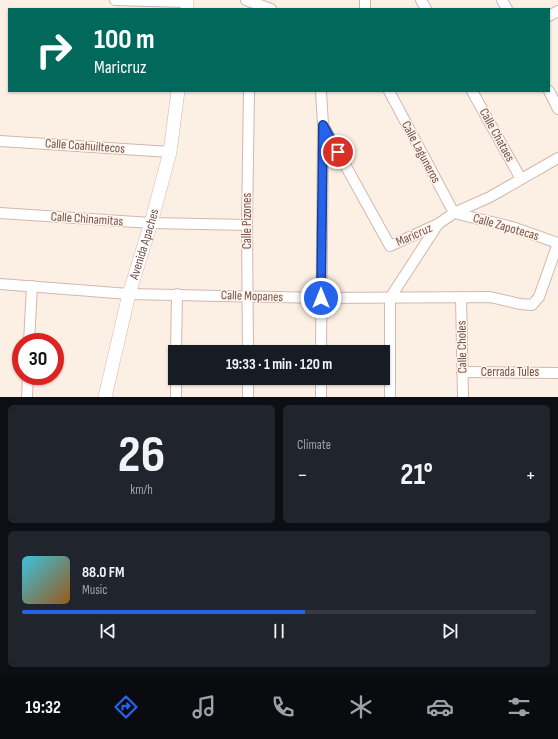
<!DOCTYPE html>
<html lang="en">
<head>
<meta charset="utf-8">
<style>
	body { margin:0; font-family:"Sofia Sans Condensed",sans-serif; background:#20242c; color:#f1f3f6; height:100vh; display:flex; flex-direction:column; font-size:15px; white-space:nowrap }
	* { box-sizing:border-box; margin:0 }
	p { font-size:13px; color:#9ea1a6 }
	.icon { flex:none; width:22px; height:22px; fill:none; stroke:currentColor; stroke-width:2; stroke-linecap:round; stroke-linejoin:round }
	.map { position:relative; height:397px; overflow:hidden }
	.panel { display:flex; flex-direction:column; gap:8px; padding:8px; background:#0d0f14; flex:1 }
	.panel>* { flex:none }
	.banner { position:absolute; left:8px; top:8px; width:542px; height:84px; border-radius:0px; box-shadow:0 1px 3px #0004; background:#00695c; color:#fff; overflow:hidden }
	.speed { position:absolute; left:12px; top:333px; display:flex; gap:8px; font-size:20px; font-weight:700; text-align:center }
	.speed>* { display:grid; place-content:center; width:52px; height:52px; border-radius:50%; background:#171b24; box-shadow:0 1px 3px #0004; line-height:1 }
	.speed .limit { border:6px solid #d22; background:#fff; color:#111 }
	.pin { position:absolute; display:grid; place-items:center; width:34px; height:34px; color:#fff; margin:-17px; border:2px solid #fff; border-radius:50%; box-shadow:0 1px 4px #0007 }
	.me { position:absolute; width:44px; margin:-22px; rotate:0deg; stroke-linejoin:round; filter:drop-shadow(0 0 3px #0008) }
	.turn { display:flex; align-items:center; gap:14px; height:84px; padding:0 20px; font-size:18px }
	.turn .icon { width:52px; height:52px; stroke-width:2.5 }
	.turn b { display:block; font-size:28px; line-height:34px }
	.big { font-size:30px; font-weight:700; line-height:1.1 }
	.panel .widget { flex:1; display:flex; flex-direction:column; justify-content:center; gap:6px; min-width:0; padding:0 14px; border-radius:6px; background:#20242c }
	.panel .dial { align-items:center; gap:0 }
	.dial b { font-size:52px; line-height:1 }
	.song { display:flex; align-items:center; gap:12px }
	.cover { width:48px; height:48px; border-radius:6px; background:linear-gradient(135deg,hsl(190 70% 55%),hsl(30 70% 35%)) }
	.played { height:4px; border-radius:2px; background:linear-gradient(90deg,#2563eb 55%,#363941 55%) }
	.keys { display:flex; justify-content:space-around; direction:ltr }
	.heat { display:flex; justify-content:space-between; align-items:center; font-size:22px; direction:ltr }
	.panel .tiles { flex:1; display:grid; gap:8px; grid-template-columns:1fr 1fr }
	.widget:last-child { grid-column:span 2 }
	.trip { position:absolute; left:168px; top:345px; width:222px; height:40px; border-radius:0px; background:#171b24; box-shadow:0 1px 3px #0004; font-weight:700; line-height:40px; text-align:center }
	.tab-bar { display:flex; height:64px; justify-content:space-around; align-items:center; background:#090b0e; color:#9ea1a6 }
	.tab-bar .icon { width:28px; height:28px }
	.tab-bar .selected { color:#2563eb }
	.tab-bar b { font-size:18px; color:#f1f3f6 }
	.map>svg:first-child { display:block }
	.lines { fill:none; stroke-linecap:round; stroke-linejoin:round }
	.minor-casing { stroke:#d0b8ae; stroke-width:12 }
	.tertiary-casing { stroke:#d0b8ae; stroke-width:14 }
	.minor { stroke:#fff; stroke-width:10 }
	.tertiary { stroke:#fff; stroke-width:13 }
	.route-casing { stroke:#184099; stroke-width:10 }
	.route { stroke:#2563eb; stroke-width:7 }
	.labels { text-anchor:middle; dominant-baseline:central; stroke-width:3; stroke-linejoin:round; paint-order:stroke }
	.street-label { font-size:13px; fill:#75534a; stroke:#fff4eb }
</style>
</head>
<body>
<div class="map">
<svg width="558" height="397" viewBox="0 0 558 397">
	<rect width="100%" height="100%" fill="#fcf0e5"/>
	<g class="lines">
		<defs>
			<g id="minor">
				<path d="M115,0L187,2"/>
				<path d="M246,0L271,9"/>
				<path d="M421,0L426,9"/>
				<path d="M502,0L507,9"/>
				<path d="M365,9V0"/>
				<path d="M549,16L558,11"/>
				<path d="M389,91L454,213L512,227L558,243"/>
				<path d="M472,91L521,179"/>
				<path d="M549,91L558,109"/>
				<path d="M323,125L390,246L438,224L454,213L490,197L558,158"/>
				<path d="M0,141L170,152"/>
				<path d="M0,213L151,223L247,225"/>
				<path d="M0,284L129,294L321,298L490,297L520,304L532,305L539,297L558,243"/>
				<path d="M461,297L463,397"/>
				<path d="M29,342L32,286"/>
				<path d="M176,352L177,294"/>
				<path d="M248,352L247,225L249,91"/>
				<path d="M321,352L323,125L321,91"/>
				<path d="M462,372L558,373"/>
				<path d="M248,378V397"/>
				<path d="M27,397L28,376"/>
				<path d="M176,397V378"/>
				<path d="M321,397V378"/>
				<path d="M390,397V298L438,224"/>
			</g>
			<g id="tertiary">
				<path d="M187,9V0"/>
				<path id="s1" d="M105,397L129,294L151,223L170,152L178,91"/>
			</g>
		</defs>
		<use href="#minor" class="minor-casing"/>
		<use href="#tertiary" class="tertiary-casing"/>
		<use href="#minor" class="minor"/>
		<use href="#tertiary" class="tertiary"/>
	</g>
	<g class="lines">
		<defs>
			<path id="route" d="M321,298L323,125L338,152"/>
		</defs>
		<use href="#route" class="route-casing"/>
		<use href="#route" class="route"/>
	</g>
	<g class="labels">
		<g class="street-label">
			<text transform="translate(497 135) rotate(61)">Calle Chataes</text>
			<text transform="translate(85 146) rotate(4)">Calle Coahuiltecos</text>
			<text transform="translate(421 152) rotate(62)">Calle Laguneros</text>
			<text transform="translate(87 219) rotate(4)">Calle Chinamitas</text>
			<text transform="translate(247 221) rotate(-90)">Calle Pizones</text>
			<text transform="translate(506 227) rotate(16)">Calle Zapotecas</text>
			<text transform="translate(414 235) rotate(-24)">Maricruz</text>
			<text stroke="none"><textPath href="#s1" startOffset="158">Avenida Apaches</textPath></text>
			<text transform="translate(252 296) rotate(2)">Calle Mopanes</text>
			<text transform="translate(462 347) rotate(-91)">Calle Choles</text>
			<text x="510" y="372">Cerrada Tules</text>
		</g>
	</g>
</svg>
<div class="speed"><div class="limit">30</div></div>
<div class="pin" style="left:338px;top:152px;background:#d93025"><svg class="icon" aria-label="arrive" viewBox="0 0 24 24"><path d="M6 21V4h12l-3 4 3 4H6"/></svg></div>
<svg class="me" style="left:321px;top:298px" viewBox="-20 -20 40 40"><circle r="17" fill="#2563eb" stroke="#fff" stroke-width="3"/><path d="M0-11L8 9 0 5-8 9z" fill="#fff"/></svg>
<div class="trip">19:33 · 1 min · 120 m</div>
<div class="banner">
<div class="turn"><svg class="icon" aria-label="right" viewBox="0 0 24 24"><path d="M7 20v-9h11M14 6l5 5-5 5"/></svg><div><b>100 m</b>Maricruz</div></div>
</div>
</div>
<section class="panel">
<div class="tiles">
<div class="widget dial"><b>26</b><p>km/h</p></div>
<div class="widget"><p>Climate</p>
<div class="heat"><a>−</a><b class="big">21°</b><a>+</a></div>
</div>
<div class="widget">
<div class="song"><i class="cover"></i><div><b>88.0 FM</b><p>Music</p></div></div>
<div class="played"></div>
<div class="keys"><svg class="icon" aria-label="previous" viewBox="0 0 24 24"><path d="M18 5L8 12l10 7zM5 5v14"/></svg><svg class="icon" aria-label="pause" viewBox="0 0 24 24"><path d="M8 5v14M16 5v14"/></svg><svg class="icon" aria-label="next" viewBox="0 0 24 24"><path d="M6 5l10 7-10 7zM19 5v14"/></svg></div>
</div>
</div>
</section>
<nav class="tab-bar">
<b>19:32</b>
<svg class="icon selected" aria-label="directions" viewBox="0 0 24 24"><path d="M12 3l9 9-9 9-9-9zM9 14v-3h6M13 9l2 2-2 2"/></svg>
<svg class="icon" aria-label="music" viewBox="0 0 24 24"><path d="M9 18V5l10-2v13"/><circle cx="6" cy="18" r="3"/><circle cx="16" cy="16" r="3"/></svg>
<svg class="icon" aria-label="phone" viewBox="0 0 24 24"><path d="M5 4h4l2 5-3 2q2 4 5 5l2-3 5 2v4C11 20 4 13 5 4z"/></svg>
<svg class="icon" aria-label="climate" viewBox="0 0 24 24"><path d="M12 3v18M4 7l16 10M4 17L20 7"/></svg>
<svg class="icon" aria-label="car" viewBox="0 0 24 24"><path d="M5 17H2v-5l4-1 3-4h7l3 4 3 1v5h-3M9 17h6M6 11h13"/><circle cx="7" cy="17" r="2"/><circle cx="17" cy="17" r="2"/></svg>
<svg class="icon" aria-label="filters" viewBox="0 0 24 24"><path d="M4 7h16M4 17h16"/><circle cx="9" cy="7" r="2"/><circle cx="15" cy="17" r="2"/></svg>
</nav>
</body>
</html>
